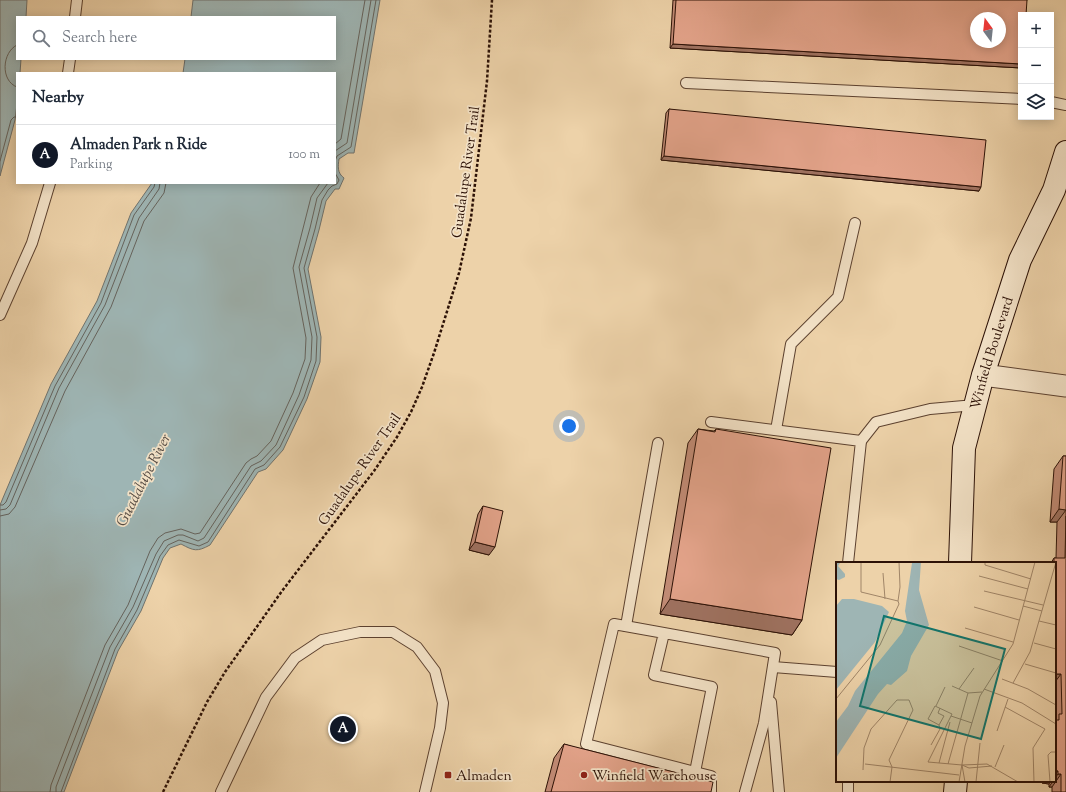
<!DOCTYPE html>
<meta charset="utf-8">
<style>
body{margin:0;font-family:"Sorts Mill Goudy",serif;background:#f2f2f3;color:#1f2937}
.controls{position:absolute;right:12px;top:12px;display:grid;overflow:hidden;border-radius:0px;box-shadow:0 2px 10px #0003}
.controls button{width:36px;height:36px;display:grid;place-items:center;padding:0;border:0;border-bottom:1px solid #e0e1e3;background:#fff;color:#1f2937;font:20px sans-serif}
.compass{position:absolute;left:970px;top:12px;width:36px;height:36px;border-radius:50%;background:#fff;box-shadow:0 2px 10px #0003;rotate:345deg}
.you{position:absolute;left:569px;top:426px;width:14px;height:14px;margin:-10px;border:3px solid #fff;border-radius:50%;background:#1a73e8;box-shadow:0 0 0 6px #1a73e833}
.badge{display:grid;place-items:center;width:26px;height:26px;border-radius:50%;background:#111827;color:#fff;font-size:13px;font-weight:700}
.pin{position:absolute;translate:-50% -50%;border:2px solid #fff;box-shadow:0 1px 4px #0006}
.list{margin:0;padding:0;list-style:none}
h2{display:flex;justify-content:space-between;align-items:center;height:52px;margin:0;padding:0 16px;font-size:17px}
h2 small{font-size:13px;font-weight:400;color:#747a83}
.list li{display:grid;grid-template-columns:26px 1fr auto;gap:12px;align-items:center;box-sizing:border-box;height:60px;padding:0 16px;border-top:1px solid #e0e1e3}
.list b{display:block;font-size:15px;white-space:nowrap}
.list p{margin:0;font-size:13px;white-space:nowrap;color:#747a83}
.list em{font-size:13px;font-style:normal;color:#747a83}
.icon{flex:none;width:22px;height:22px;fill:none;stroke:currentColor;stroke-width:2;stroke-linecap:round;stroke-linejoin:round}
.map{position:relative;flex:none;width:1066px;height:792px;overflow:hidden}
.search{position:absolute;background:#fff;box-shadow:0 2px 10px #0003;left:16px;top:16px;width:320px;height:44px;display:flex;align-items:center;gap:10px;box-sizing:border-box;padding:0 14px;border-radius:0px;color:#747a83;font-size:15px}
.panel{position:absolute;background:#fff;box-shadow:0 2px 10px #0003;left:16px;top:72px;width:320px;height:112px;border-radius:0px}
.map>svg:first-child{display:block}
</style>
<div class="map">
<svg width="1066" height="792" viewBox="0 0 1066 792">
<rect width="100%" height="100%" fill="#edd2a9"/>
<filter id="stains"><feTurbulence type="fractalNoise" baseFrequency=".005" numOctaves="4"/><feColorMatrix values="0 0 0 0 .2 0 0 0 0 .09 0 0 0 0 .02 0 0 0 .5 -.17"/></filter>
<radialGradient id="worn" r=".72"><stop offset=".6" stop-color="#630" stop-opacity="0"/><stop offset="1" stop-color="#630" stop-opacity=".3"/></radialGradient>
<!-- water -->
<g fill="#9eb5b4" stroke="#70736e">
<polygon points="0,0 27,0 26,17 17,17 17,59 21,59 20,73 17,73 17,104 15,120 0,176"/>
<path d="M193 0H380L354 153H348L339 159C338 166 337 173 344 178L339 189H335L326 201 319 230 308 269 321 337 320 362 307 399 283 450 266 469 258 472 210 545C197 552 194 551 181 544L170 548 163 558 141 611 118 651 64 792H0V505L51 384 97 301 131 213 152 183H335V73H183L185 59H335V17H191Z"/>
</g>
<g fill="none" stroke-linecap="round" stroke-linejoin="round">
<!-- shore -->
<g stroke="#65635d" stroke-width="1">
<path d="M17 45C2 52 0 81 17 87"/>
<polyline points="335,144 341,139 365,0"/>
<polyline points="335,151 347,143 371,0"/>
<polyline points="0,161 11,120 14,117 17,117"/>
<polyline points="335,161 337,156 351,147 376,0"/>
<polyline points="0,505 3,505 6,502 55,386 101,303 134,215 154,187 155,183"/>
<polyline points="0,510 6,509 10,505 59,388 105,305 139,218 159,189 160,183"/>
<polyline points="0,516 9,514 15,507 65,391 111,307 144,221 164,193 166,183"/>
<polyline points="50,792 51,785 105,645 128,605 150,551 158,538 165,533 181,529 195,534 200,533 246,463 251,459 257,456 271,441 293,393 305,359 306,338 293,268 311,197 320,183"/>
<polyline points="56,792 56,787 110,647 133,607 156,554 164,541 178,535 183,535 198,541 204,538 251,466 261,461 276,445 299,395 311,360 312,337 299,267 310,228 317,198 328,183"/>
<polyline points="61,792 115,649 137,610 160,556 168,545 179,540 199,546 208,542 255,469 264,465 280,447 304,397 316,361 317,337 304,268 315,229 322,200 328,190 332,186 337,184 339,180 335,173"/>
</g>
<defs>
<g id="lane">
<polyline points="75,17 77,0"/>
<polyline points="68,73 70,59"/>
<polyline points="686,83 1021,99"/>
<polyline points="1051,102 1066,105"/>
<polyline points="0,315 32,243 50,183"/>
<polyline points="711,422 861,441 848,563"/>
<polyline points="776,430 791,344 838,297 855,223"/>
<polyline points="861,441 876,422 930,409 975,405"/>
<polyline points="626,626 658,443"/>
<polyline points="664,633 654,675 712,687 695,772 586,744 614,624 775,653 764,723 745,792"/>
<polyline points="773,667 837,672"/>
<polyline points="771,702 779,792"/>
<polyline points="695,772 711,776 711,792"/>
<polyline points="848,781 848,792"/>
<polyline points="221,792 266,697 295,658 322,640 360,632 393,632 417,647 435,671 443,703 440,728 425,792"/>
</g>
<polyline id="street" points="983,375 1066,386"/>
<g id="secondary">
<path id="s1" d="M960 563 964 448 983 375 1020 260 1054 190 1066 152"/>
<polyline points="955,792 956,781"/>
</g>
</defs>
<!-- lane casing -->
<use href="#lane" stroke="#5c412f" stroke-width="12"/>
<!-- street casing -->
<use href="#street" stroke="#5c412f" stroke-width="23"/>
<!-- secondary casing -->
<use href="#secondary" stroke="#2c1106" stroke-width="24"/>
<!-- path -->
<polyline stroke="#2c1106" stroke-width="2.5" stroke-dasharray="3 2" stroke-linecap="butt" points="163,792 207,702 225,672 282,591 374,471 397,437 411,412 422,387 434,353 459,273 471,218 487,81 492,0"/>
<!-- lane -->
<use href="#lane" stroke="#f3e2c7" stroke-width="10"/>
<!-- street -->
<use href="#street" stroke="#f3e2c7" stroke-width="21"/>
<!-- secondary -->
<use href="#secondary" stroke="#f3e2c7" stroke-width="22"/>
</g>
<!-- wall -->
<g fill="#c38c77" stroke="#2c1106">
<polygon points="673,0 1027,0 1021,15 1021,68 670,48"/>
<polygon points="669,109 979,191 661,160 666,113"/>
<polygon points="698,429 714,431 716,429 802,620 792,635 660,614 688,443"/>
<polygon points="1063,456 1066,456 1066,792 1052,792 1052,787 1049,787 1049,784 1042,783 1042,781 1055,781 1055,563 1051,563 1054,558 1056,558 1057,522 1050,522 1054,469"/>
<polygon points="483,506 489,555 469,550 478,514"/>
<polygon points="564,744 711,792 545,792 554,758"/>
</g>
<!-- shaded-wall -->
<g fill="#9f7261" stroke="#2c1106">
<polygon points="673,44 1021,64 1021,68 670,48"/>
<polygon points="664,156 981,187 979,191 661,160"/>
<polygon points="1059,509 1066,510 1057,522 1050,522"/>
<polygon points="475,542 495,547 489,555 469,550"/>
<polygon points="670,599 802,620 792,635 660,614"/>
<polygon points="1055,674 1061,674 1055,682"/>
<polygon points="1055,770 1058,771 1055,775"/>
<polygon points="1058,774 1061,774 1052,787 1049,787 1053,781 1055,781 1055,778"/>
<polygon points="1044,781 1051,781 1049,784 1042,783"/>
</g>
<!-- building -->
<g fill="#e3a38a" stroke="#2c1106" fill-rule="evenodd">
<path d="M676 0H1027L1026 15H1021V64L673 44ZM976 18H1000V42H976Z"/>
<polygon points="669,109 986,140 981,187 664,156"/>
<polygon points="698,429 715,432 716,429 831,448 802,620 670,599"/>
<polygon points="1063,456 1066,456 1066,510 1059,509"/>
<polygon points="483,506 503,511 495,547 475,542"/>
<polygon points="1066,516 1066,792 1061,792 1061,774 1058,774 1058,771 1055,770 1055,720 1059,720 1059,714 1062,714 1061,674 1055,674 1055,563 1054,563 1054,558 1065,558"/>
<polygon points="564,744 713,782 711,792 551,792"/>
</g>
<!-- markers -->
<g fill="#8f2418" stroke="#f3e2c7" stroke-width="1.5">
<rect x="444" y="771" width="8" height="8" rx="2"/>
<circle cx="584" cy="775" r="4"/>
</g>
<g text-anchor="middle" stroke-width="3.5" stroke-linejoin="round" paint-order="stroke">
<!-- street labels -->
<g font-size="14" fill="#2c1106" stroke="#f3e2c7">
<text transform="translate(465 172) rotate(-82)" y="5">Guadalupe River Trail</text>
<text dy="5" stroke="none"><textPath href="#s1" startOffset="214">Winfield Boulevard</textPath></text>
<text transform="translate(359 469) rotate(-55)" y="5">Guadalupe River Trail</text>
</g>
<!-- poi labels -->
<g font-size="14" fill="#2c1106" stroke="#f3e2c7" text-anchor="start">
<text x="456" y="780">Almaden</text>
<text x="592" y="780">Winfield Warehouse</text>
</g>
<!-- water labels -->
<g font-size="15" font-style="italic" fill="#544a43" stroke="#f3e2c7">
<text transform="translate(143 480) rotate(-63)" y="5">Guadalupe River</text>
</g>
</g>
<!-- overview -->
<g transform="translate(836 562)">
<rect width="220" height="220" fill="#edd2a9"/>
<path d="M0 0H10L4 1 2 4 9 12V15L3 18 0 17ZM85 0 83 28 93 63 75 94 71 109 55 123 51 122 42 132 0 196V160L12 144 19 129 66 71 71 59 69 49 76 1ZM6 37H18L46 44 53 50 39 80 0 128V44Z" fill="#9eb5b4"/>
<path fill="none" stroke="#a08568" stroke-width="1" d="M149 0V3L195 17M47 11 49 37M143 14 192 27M148 29 207 43M62 39 64 25 63 0M187 44 206 49M138 45 183 58M203 59 220 63M129 66 177 80M198 81 220 87M123 84 167 99M189 102 220 111M166 117 192 127 220 143M177 121 194 90 220 0M123 127 138 106M148 127 186 141 220 162M132 131 146 130M0 137 44 83 63 42 62 39 25 30V0M100 144 109 125M169 145 209 167 197 186 198 220M104 146 102 151 108 154 103 163 92 157 99 144 116 152 92 200 126 203 151 202 182 220M115 154 136 161M161 169 172 137M95 183 104 167 103 163M103 201 114 160M29 202 123 213M112 202 132 131 116 124M126 203 133 206 156 204M126 203 129 220M159 205 168 183M27 208 28 186 35 167 61 138H73L77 148 53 198 56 205 54 220M123 220 129 184 144 134 177 82 199 0M140 220 144 181M214 220 212 193 215 190H220"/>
<path fill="#0f766e" fill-opacity="0.15" stroke="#0f766e" stroke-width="2" d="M48 54 169 87 145 177 24 144Z"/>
<rect width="220" height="220" fill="none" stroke="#2c1106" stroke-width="2"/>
</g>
<rect width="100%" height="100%" filter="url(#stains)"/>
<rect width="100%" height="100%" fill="url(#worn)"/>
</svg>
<div class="controls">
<button>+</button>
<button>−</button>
<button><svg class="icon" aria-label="layers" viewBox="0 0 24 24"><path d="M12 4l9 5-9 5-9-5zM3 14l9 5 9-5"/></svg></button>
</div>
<svg class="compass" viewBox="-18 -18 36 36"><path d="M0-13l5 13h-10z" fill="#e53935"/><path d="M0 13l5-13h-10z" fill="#747a83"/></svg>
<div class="you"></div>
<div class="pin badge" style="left:343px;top:729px">A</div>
<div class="search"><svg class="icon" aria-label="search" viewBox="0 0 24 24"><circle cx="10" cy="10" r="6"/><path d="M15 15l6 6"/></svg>Search here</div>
<section class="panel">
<h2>Nearby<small></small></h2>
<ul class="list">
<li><span class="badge">A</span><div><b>Almaden Park n Ride</b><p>Parking</p></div><em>100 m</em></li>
</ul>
</section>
</div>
